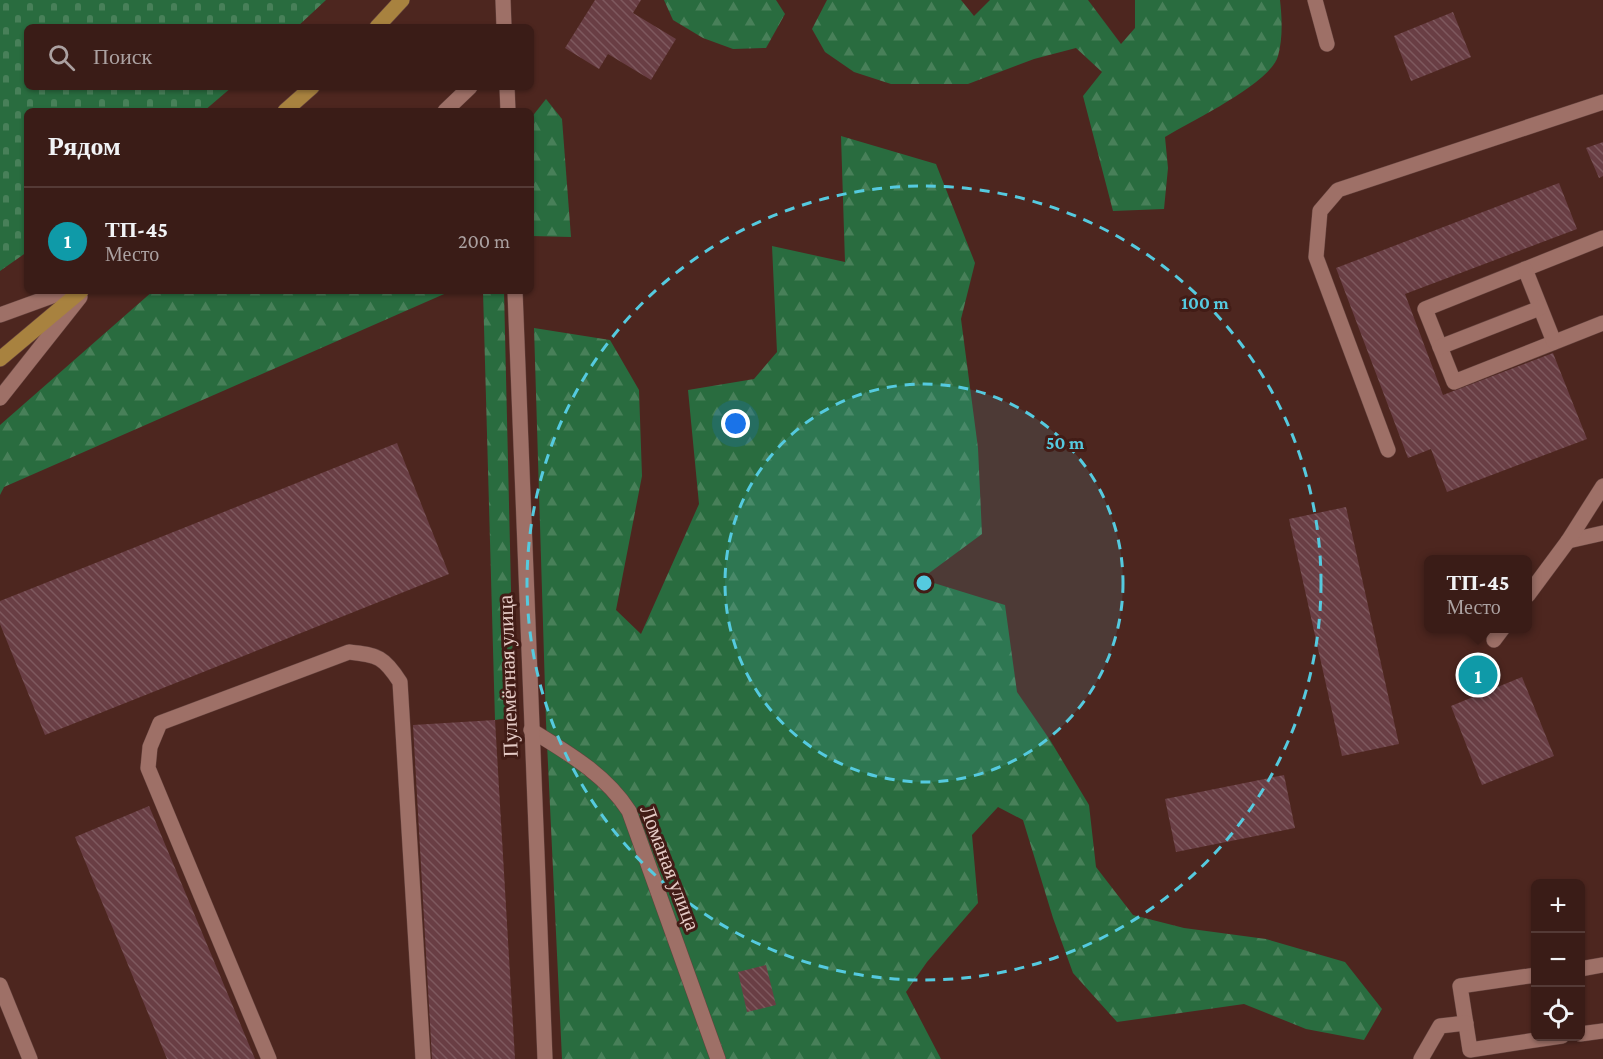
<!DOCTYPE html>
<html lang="ru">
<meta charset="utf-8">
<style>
body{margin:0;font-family:"Crimson Pro",serif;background:#452924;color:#f1f3f6}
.controls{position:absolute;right:18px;bottom:18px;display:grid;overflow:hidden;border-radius:9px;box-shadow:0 2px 4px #0004}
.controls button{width:54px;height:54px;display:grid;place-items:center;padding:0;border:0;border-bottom:2px solid #543a36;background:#3a1c17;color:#f1f3f6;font:30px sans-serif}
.you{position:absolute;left:736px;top:424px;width:21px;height:21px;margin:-15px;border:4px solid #fff;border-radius:50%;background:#1a73e8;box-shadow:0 0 0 9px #1a73e833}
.badge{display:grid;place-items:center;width:39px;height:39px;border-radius:50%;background:#55cadf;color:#fff;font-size:20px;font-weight:700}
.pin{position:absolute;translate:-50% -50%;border:3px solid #fff;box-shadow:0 2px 6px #0006}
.popup{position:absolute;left:1424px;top:555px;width:108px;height:78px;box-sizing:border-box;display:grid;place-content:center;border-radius:9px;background:#3a1c17;filter:drop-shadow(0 2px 4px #0005);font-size:20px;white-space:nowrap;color:#aba1a1}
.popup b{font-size:22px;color:#f1f3f6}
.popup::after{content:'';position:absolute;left:50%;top:100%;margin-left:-12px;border:12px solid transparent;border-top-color:#3a1c17}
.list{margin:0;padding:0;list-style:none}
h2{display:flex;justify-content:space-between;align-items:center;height:78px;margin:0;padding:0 24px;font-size:26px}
h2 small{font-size:20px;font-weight:400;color:#aba1a1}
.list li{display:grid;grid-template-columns:39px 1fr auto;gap:18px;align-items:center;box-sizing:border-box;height:108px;padding:0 24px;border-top:2px solid #543a36}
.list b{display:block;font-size:22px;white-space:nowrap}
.list p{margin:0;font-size:20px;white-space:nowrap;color:#aba1a1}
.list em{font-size:20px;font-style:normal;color:#aba1a1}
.icon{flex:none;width:33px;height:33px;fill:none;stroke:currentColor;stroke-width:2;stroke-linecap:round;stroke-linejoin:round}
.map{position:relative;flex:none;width:1603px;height:1059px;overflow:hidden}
.search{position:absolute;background:#3a1c17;box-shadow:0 2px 4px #0004;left:24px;top:24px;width:510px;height:66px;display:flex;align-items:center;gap:15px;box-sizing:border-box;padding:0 21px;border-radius:9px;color:#aba1a1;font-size:22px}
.panel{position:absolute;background:#3a1c17;box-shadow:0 2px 4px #0004;left:24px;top:108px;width:510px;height:186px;border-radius:9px}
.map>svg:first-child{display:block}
</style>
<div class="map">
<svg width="1603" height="1059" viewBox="0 0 1603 1059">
<defs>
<pattern id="forest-firs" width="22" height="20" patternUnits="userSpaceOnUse" patternTransform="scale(1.5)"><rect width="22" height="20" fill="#296c3f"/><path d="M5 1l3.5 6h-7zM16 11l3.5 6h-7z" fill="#488059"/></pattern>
<pattern id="cemetery-stones" width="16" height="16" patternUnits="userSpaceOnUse" patternTransform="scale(1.5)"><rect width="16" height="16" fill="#296c3f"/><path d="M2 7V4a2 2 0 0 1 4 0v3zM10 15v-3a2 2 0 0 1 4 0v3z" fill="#488059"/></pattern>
<pattern id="building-back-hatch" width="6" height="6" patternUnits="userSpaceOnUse" patternTransform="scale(1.5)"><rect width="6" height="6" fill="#693e44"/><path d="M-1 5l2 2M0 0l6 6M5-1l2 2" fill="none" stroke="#7e595e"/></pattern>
</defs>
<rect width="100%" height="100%" fill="#4d261f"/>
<!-- forest -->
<g fill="url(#forest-firs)">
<polygon points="664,0 776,0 785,14 766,48 733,49 703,38 673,20"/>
<path d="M827 0H961L974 16 990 0H1088L1121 44 1135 28V0H1280C1282 18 1283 38 1278 56 1270 84 1191 121 1165 137L1168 168 1164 209 1113 211 1083 96 1102 72 1076 48 1034 59 968 84H891L854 72 825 52 812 29Z"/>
<polygon points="546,99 562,119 571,237 531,236 531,118"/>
<polygon points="841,136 936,164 975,263 961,319 978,448 982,534 921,579 1005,605 1017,692 1050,740 1089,805 1096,867 1133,915 1184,928 1266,939 1345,962 1382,1009 1364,1040 1306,1029 1244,1004 1117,1022 1073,973 1053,918 1023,820 998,807 972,835 978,903 927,962 906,992 941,1059 562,1059 546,722 534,328 610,340 639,390 642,476 616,610 641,634 699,504 688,390 754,379 777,352 772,246 845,262"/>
<polygon points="153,291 451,291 4,487 0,495 0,425"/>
<polygon points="483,291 504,291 514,717 495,720"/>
</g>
<!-- cemetery -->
<polygon fill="url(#cemetery-stones)" points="0,0 326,0 297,27 27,27 27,87 232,87 204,111 27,111 27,252 0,271"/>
<!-- building -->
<g fill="url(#building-back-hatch)">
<polygon points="595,0 641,0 633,13 676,39 651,80 608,54 599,69 565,48"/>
<polygon points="1453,12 1471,57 1411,81 1394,36"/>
<polygon points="1603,142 1603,176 1599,178 1586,148"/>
<polygon points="1559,183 1577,229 1405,294 1443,395 1553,353 1587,439 1447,492 1431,449 1408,458 1336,268"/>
<polygon points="397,443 449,574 45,735 0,624 0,601"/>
<polygon points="1346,507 1399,744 1342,756 1289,519"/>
<polygon points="1491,657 1499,681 1466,693 1457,669"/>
<polygon points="1522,677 1554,756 1482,785 1451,706"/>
<polygon points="495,720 515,1059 432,1059 413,725"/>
<polygon points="1284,775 1295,828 1176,852 1165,799"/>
<polygon points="149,806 255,1059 167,1059 75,837"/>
<polygon points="766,965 776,1005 747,1012 738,972"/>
</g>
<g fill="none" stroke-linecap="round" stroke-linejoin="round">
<defs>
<g id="service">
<polyline points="1315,0 1327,44"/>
<polyline points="445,111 470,87"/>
<polyline points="1603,238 1425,309 1454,382 1603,323"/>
<polyline points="1525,269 1554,342"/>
<polyline points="1440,347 1540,308"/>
<polyline points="1388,450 1316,257 1320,211 1338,190 1603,102"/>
<polyline points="1568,541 1603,533"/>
<polyline points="1528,595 1568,541 1603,486"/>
<polyline points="1494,640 1503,628"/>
<path d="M531 730C568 753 605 774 629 811L718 1059"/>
<polyline points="1580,969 1603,965"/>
<polyline points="1536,975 1460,986 1470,1050 1562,1036"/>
<polyline points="0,985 30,1059"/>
<polyline points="1580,1034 1603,1031"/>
<path d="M269 1059 148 768 150 747 160 723 349 652C378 655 384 657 400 682L423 1059"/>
<polyline points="1421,1059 1440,1026 1466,1023"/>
</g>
<g id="minor">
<polyline points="503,0 504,27"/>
<polyline points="507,87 508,111"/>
<polyline points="515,291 545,1059"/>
<polyline points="0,315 66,291"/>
<polyline points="0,398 80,297"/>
</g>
<g id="primary">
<polyline points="377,27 402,0"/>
<polyline points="285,111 312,87"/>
<polyline points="0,359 81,291"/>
</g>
</defs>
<!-- service casing -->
<use href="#service" stroke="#64423d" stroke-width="16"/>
<!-- minor casing -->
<use href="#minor" stroke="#64423d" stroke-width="16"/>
<!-- primary casing -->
<use href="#primary" stroke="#64423d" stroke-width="16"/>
<!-- service -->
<use href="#service" stroke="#9e7067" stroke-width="15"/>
<!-- minor -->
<use href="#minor" stroke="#9e7067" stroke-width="15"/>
<!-- primary -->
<use href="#primary" stroke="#a8823f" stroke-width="15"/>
</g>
<!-- distance rings -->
<circle cx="924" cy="583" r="199" fill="#55cadf" fill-opacity=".12"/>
<g fill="none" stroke="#55cadf" stroke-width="3" stroke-dasharray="10 8">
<circle cx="924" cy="583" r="199"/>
<circle cx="924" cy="583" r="397"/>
</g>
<g text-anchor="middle" stroke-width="6" stroke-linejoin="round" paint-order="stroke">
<!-- street labels -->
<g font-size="21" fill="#e6ccc7" stroke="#421c16">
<text transform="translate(508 676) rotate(-92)" y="7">Пулемётная улица</text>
<text transform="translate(670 868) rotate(69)" y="7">Ломаная улица</text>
</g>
</g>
<circle cx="924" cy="583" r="9" fill="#55cadf" stroke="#421c16" stroke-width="3"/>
<g font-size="18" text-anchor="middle" font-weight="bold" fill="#55cadf" stroke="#421c16" stroke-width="6" stroke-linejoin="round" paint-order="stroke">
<text x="1205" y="309">100 m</text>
<text x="1065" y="449">50 m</text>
</g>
</svg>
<div class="controls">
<button>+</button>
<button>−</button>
<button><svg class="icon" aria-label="locate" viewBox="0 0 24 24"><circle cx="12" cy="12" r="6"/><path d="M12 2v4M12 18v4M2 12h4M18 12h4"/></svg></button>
</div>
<div class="you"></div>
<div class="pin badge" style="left:1478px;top:675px;background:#0f9aa8">1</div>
<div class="popup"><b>ТП-45</b>Место</div>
<div class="search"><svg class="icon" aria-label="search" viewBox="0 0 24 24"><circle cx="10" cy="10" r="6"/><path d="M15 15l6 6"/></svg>Поиск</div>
<section class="panel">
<h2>Рядом<small></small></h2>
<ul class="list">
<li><span class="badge" style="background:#0f9aa8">1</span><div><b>ТП-45</b><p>Место</p></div><em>200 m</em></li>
</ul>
</section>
</div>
